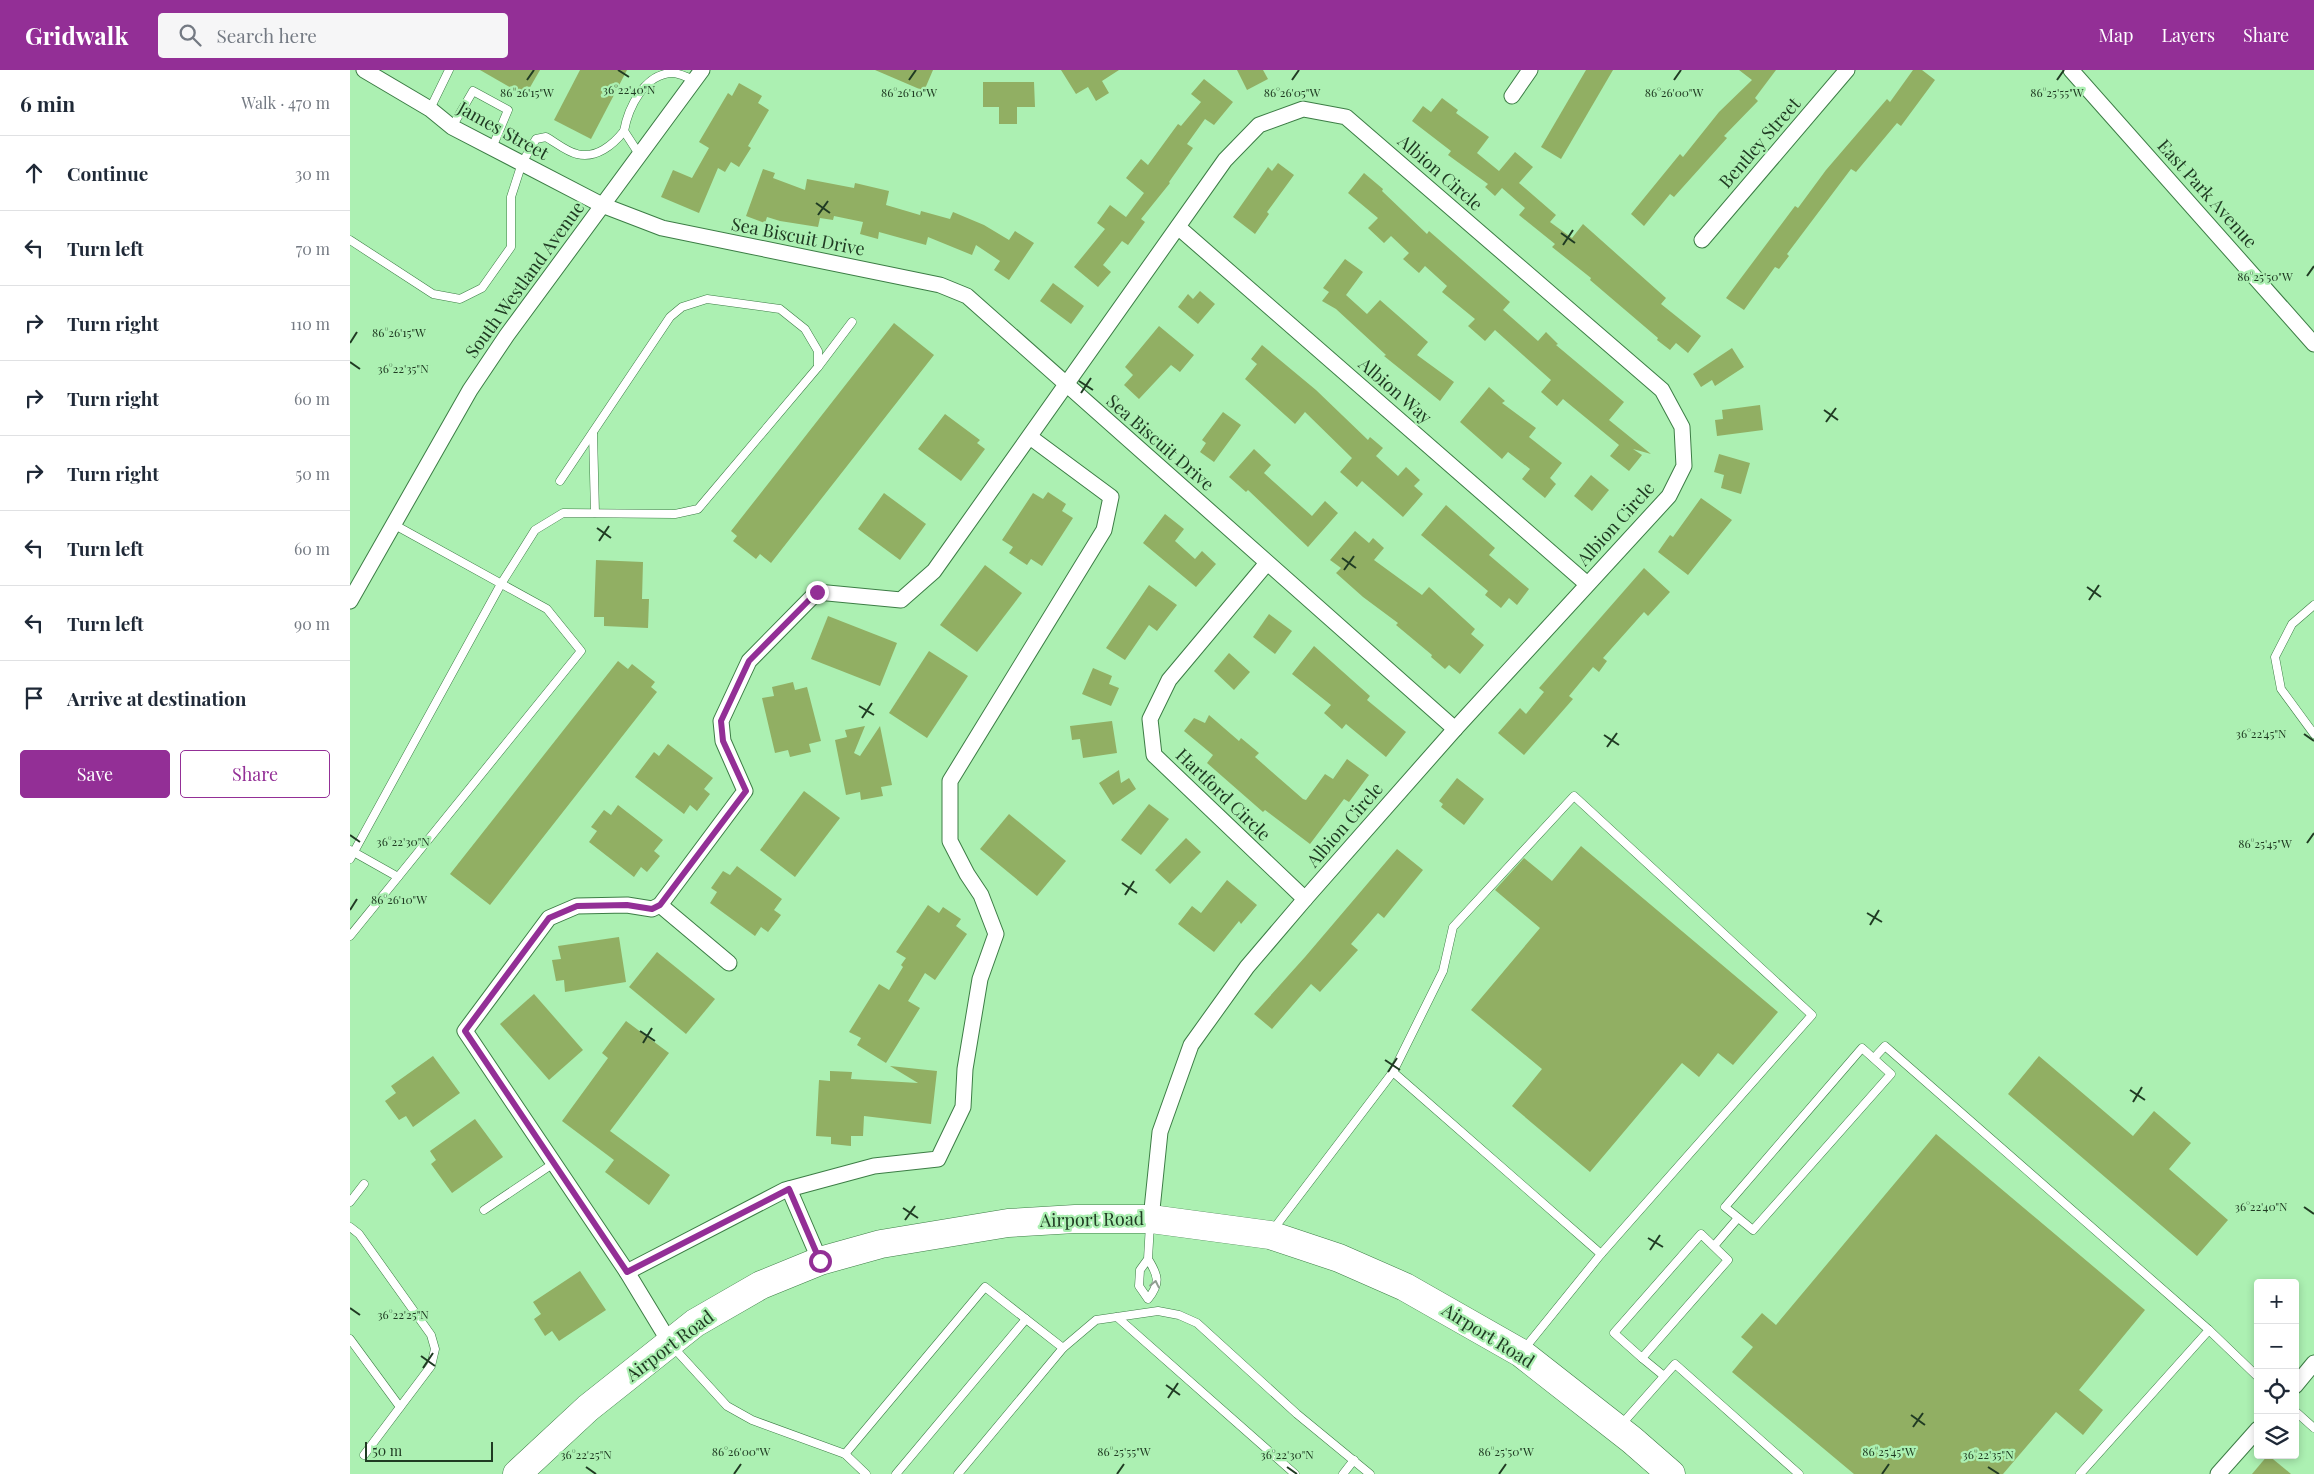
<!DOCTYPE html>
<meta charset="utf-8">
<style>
body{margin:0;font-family:"Playfair Display",serif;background:#f6f6f7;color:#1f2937}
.controls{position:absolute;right:15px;bottom:15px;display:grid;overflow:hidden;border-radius:5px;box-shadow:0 2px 8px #0003}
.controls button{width:45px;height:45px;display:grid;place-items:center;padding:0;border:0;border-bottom:1px solid #e0e1e3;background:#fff;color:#1f2937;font:25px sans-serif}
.scale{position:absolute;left:15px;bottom:12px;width:128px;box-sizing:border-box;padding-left:5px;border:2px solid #203b23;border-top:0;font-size:14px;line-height:18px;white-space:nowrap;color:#203b23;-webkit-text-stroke:4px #acf0b2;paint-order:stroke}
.stop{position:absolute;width:15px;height:15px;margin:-11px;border:4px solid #932f96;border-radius:50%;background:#fff}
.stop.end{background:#932f96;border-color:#fff;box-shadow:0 1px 5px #0008}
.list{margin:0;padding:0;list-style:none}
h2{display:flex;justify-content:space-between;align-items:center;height:65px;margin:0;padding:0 20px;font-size:21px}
h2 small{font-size:16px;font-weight:400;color:#747a83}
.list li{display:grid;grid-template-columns:32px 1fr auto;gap:15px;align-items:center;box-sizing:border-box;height:75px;padding:0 20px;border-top:1px solid #e0e1e3}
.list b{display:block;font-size:19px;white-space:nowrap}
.list em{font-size:16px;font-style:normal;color:#747a83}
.actions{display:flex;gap:10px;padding:15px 20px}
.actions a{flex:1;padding:11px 0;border:1px solid #932f96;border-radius:5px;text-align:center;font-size:18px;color:#932f96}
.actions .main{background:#932f96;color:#fff}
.icon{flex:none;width:28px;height:28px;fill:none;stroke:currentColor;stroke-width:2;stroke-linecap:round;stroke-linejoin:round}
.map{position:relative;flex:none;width:1964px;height:1404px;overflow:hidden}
header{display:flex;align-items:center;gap:30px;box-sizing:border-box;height:70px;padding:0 25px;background:#932f96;color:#fff}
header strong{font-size:24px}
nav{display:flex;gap:28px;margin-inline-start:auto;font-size:18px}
.search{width:350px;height:45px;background:#f6f6f7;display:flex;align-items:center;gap:12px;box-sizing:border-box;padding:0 18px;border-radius:5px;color:#747a83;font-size:19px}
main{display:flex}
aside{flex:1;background:#fff}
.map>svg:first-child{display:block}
</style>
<header>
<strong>Gridwalk</strong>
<div class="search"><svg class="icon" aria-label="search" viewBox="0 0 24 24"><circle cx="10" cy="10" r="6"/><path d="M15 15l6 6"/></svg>Search here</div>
<nav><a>Map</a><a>Layers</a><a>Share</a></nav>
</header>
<main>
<aside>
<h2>6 min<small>Walk · 470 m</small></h2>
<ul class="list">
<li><svg class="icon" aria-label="ahead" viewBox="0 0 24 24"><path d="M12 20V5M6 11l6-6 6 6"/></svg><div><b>Continue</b></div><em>30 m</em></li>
<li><svg class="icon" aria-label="left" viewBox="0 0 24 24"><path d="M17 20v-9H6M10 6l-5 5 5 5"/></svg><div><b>Turn left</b></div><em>70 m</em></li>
<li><svg class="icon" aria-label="right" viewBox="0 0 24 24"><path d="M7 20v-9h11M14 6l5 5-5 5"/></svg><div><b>Turn right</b></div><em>110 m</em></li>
<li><svg class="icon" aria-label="right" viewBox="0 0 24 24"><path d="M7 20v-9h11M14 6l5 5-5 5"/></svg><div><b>Turn right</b></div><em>60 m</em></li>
<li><svg class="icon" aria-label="right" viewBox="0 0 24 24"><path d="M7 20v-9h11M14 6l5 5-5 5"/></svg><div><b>Turn right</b></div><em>50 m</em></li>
<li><svg class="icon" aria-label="left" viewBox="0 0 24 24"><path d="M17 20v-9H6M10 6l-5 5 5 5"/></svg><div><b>Turn left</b></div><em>60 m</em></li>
<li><svg class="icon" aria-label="left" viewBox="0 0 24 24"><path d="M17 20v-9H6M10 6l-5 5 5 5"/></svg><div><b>Turn left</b></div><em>90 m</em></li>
<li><svg class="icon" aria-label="arrive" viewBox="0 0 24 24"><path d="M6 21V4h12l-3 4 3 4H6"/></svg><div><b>Arrive at destination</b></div></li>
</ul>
<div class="actions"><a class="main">Save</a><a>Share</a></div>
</aside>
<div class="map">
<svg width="1964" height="1404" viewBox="0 0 1964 1404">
<rect width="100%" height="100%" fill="#acf0b2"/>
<!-- building -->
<g fill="#91af63">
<polygon points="130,0 190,0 175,26"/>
<polygon points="230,0 277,0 241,69 204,50"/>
<polygon points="525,0 583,0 574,21"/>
<polygon points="711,0 769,0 752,11 759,23 746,31 738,17 726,24"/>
<polygon points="887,0 913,0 918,9 897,20"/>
<polygon points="1236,0 1263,0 1211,89 1191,77"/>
<polygon points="1389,0 1426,0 1405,28 1408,31 1374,66 1377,68 1324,127 1320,124 1294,156 1281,144 1330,84 1333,87 1369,42 1402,10"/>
<polygon points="1563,0 1572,0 1585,10 1551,56 1547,53 1506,102 1501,99 1437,184 1439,186 1429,199 1425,197 1394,240 1376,228 1445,136 1448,138 1476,100 1537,29 1540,32"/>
<polygon points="854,9 883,32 864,55 855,49 837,74 843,78 819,112 820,113 791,149 795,152 778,175 772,171 753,195 761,202 748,217 724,197 755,159 747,153 760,135 776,147 794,123 776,108 791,89 798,95 828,54 831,56 851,32 841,24"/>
<polygon points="633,12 684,12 685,37 667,37 667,54 649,54 649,37 633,37"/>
<polygon points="389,13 412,26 408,33 419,40 398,76 401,78 389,97 381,92 375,102 368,98 349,143 311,127 323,100 342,108 359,78 349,72 378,23 382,26"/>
<polygon points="1092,28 1108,40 1106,43 1139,67 1127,83 1149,101 1165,82 1183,97 1169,113 1206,145 1200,152 1222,168 1233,154 1316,228 1311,234 1351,266 1338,283 1326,273 1320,280 1307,270 1308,268 1240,210 1241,208 1202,177 1205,174 1169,145 1175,138 1152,118 1145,126 1135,117 1138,114 1098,85 1101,81 1062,51 1073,36 1081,42"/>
<polygon points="928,93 944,105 917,142 919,144 905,164 883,147 918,97 922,101"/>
<polygon points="413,99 425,103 423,108 455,120 457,109 504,118 505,113 539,121 536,135 570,145 571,141 600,149 603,142 634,155 659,170 665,161 684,173 659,210 644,200 650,191 626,175 622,185 578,167 576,175 529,162 528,169 510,164 513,152 484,146 483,150 470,148 468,157 430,151 417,147 415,153 396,146"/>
<polygon points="1014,103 1033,119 1032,121 1077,164 1079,161 1160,232 1153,240 1188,271 1196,262 1208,274 1206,275 1274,332 1259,350 1301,384 1283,379 1292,385 1279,401 1260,386 1269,375 1213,329 1207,336 1191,322 1201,310 1145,260 1135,271 1118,256 1125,249 1092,222 1097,216 1075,196 1069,203 1053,189 1059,183 1041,166 1034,173 1018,158 1028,148 998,123"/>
<polygon points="995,189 1013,202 996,225 1017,244 1030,230 1078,272 1067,285 1104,312 1090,331 1034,286 1036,285 986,239 972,231 979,222 973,218"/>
<polygon points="703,213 734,236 721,254 690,231"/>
<polygon points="850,221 865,234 848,254 828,237 838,224 843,229"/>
<polygon points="544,253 584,285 421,493 410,484 406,489 383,471 387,466 381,461"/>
<polygon points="809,256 844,285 830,302 821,295 789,329 774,315 783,305 775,297"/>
<polygon points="912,275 966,320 1018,370 1020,367 1033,378 1026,386 1048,406 1056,397 1070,410 1064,416 1073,424 1053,447 1012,411 1007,417 990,402 1002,388 955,342 945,354 895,309 907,294 901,289"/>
<polygon points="1382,278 1394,297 1365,316 1362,310 1351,317 1343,304"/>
<polygon points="1139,317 1155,331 1152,333 1186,358 1179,367 1212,393 1200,408 1206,414 1195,428 1172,409 1180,399 1158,382 1152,389 1110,352"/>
<polygon points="1410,335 1413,360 1367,366 1365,350 1373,349 1372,340"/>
<polygon points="873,342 891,355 864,392 850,382 856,373 852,370"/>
<polygon points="595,344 630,370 627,373 635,379 611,411 568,379"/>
<polygon points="904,379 921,395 914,403 962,446 975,431 988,443 958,477 898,420 896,422 879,407"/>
<polygon points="1369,384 1400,393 1391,424 1371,418 1374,405 1364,402"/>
<polygon points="1241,405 1259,420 1242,441 1224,426"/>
<polygon points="698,422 716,434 712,441 723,448 692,496 681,489 677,495 659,483 663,477 652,470 683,423 693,429"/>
<polygon points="534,423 576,454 550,490 508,459"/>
<polygon points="1351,428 1382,450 1338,505 1308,482 1320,465 1323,467"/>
<polygon points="1096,435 1145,478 1139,485 1179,519 1167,535 1159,528 1151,538 1135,525 1138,521 1071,465"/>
<polygon points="815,444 834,459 825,471 845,489 852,481 866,494 846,517 793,473"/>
<polygon points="1005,461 1019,473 1023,468 1034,478 1024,490 1072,525 1079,517 1125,559 1121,564 1134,575 1110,604 1099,595 1095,599 1081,587 1082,585 1046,555 1048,553 1013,527 986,503 991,498 980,490"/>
<polygon points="246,490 293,492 292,529 299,529 298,558 254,556 254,547 244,547"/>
<polygon points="635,495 672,523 627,582 590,555"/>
<polygon points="1294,498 1320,522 1298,546 1294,542 1253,588 1257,591 1249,602 1243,597 1219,626 1223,629 1174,685 1148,663 1170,638 1176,644 1194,622 1189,618"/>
<polygon points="799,515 827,535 807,561 799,555 775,590 756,578"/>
<polygon points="919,544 942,561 925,584 903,567"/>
<polygon points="478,546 547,573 530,616 461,589"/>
<polygon points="964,576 1020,626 1017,630 1056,662 1036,687 996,654 992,659 974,643 981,635 942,604"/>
<polygon points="579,581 618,606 577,668 539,643"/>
<polygon points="879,583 900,602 884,620 864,601"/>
<polygon points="268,591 278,599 282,594 305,612 301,617 307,622 140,835 100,804"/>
<polygon points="743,598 762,606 759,614 769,618 761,636 732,624"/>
<polygon points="443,612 445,620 457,617 471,671 459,674 461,682 440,687 438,680 425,683 412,628 424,626 422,617"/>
<polygon points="859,645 889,671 891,668 909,683 905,687 953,729 956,730 975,704 983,709 997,689 1019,705 999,732 994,729 960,774 915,740 913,742 857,693 863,685 834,661 844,648 855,653"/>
<polygon points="762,651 767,683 733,688 730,669 722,670 720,656"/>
<polygon points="515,656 504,683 510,686 530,656 542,715 531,717 533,726 511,730 510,722 496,725 485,670 497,667 495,660"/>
<polygon points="318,674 363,708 354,719 360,724 347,741 340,735 334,744 285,707 304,682 309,686"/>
<polygon points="769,700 771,713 779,708 786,719 763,735 749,713"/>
<polygon points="1107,708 1134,729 1114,755 1091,737 1093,734 1089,731"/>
<polygon points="454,721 490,748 445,807 410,780"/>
<polygon points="799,734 819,749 791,785 771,770"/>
<polygon points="268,735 313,770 304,781 310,786 297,802 291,797 284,807 239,772 247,761 241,757 254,740 261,745"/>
<polygon points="659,744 716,791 687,826 630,779"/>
<polygon points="836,768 851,782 820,814 805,800"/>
<polygon points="1231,776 1428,942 1383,995 1368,983 1349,1007 1332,993 1240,1102 1162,1036 1192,999 1121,940 1190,858 1145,820 1174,788 1202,811"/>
<polygon points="1047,779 1073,800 1034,848 1028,843 1001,874 1008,880 970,922 961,914 922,959 904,944 955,887"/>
<polygon points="387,796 432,829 424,840 431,845 418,862 411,857 405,866 360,833 367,822 361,818 373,801 380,805"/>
<polygon points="877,810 907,835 891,854 889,851 864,882 828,854 842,836 851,843"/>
<polygon points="578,835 589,843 593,837 611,849 606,856 617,864 585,910 575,903 558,931 570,938 536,993 507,975 511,968 499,962 529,914 539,920 553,897 551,895 556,888 546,882"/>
<polygon points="269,867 276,912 215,922 214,910 206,911 202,890 211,889 208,876"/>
<polygon points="307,882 365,929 336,964 279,917"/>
<polygon points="184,924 233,980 199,1010 150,954"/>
<polygon points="276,951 319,983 260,1061 320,1105 299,1135 255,1102 264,1090 212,1051 258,988 252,983"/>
<polygon points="83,986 110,1023 63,1057 56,1046 49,1050 35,1031 46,1023 41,1016"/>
<polygon points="1689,986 1783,1066 1804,1041 1841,1073 1819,1099 1878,1150 1847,1186 1658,1024"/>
<polygon points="540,996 587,1001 581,1054 514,1046 513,1066 501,1066 501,1076 481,1074 481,1067 466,1066 469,1010 480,1011 480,1001 502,1002 501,1009 568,1013"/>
<polygon points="125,1049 153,1087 102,1123 81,1094 86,1090 80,1081"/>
<polygon points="1586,1064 1795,1240 1729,1320 1753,1340 1733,1365 1706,1342 1653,1404 1504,1404 1382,1302 1403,1277 1391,1267 1412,1243 1426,1255"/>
<polygon points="230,1201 256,1240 209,1271 202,1261 195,1266 184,1249 191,1244 183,1232"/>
<polygon points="1918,1385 1941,1404 1902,1404"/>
</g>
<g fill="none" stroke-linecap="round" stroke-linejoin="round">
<defs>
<g id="lane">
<polyline points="80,39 99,0"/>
<polyline points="102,57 123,21 158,40 142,78"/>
<path d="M289 84 274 61C278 39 294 3 323 3 329 3 338 8 345 10"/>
<path d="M0 170 83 224 110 229 132 218 161 177V127L172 93 186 69 196 67C205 72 217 82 227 84 246 89 263 75 274 61"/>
<polyline points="468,297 502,252"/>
<polyline points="243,363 245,443"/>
<polyline points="1964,535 1942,554 1925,587 1931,619 1964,664"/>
<polyline points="0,780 48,807 231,581 197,539 43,454"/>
<polyline points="0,789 151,514 185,460 213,443 325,444 348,439 468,297 468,281 455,259 430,239 357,229 332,237 320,247 210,411"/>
<polyline points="0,866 48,807"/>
<polygon points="1512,978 1541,1004 1403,1160 1375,1137"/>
<polyline points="1524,988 1535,976 1859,1260 1730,1404"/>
<polyline points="1043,1002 1251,1184"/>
<polyline points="0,1132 14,1114"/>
<polyline points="134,1140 204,1093"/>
<polyline points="0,1157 9,1164 81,1265 85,1279 81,1296 14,1385"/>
<polyline points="922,1161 1043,1002 1093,901 1103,857 1224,726 1462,945 1251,1184 1175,1278"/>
<polygon points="1351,1164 1378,1190 1292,1288 1264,1263"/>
<polyline points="1364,1176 1388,1148"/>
<path d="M798 1189C808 1205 811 1213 798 1229L789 1216 790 1200 798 1189 800 1154"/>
<polyline points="767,1247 945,1404"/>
<polyline points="1859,1260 1908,1307"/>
<polyline points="0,1269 50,1337"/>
<polyline points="323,1277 377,1336 402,1350 495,1384 635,1217 713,1278 608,1404"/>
<polyline points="713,1278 746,1250 808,1241 829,1245 847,1253 947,1344 1020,1404"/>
<polyline points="1292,1288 1314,1306"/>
<polyline points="1945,1341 1964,1358"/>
<polyline points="1271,1355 1325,1294 1449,1404"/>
<polyline points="495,1384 516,1404"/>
<polyline points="546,1404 676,1249"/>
<polyline points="993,1404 1004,1390"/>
</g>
<g id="street">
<polyline points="14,0 80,39 102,57 252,135 312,158 590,215 617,226 1105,659"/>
<polyline points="1721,0 1964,274"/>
<polyline points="1162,26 1180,0"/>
<polyline points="828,157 1237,514"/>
<polyline points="1352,170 1497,0"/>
<polyline points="917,493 819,610 800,649 804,685 955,829"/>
<polyline points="0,531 120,320 157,265 352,0"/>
<polyline points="310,835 379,893"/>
<polyline points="439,1119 470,1191"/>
<polyline points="277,1202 435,1120 524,1096 588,1089 613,1037 615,999 630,909 646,864 631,825 617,804 600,771 600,711 754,460 761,427 680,367"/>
<polyline points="320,1273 277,1202 115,961 199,848 227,836 277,835 302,839 310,835 395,721 373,671 371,651 399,591 467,522 551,530 584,501 875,90 909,55 953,39 996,47 1312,320 1332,357 1334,396 1319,426 1105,659 955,829 897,897 841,975 810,1062 801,1149"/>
<polyline points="1945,1316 1964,1293"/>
<polyline points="1868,1404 1908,1359"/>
</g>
<polyline id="highway" points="167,1404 238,1338 345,1253 411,1215 470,1191 531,1174 658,1153 725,1149 801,1149 920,1165 989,1188 1055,1217 1171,1283 1282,1370 1321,1404"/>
</defs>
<!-- lane casing -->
<use href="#lane" stroke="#3c7d45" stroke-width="9"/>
<!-- street casing -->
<use href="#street" stroke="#3c7d45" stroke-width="17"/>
<!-- highway casing -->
<use href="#highway" stroke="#3c7d45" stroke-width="29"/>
<!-- lane -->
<use href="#lane" stroke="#fff" stroke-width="8"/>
<!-- street -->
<use href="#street" stroke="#fff" stroke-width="15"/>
<!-- highway -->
<use href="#highway" stroke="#fff" stroke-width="28"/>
</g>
<!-- one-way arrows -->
<defs><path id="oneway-chevron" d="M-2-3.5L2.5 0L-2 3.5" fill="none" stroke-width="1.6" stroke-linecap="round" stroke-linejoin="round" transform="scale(1.25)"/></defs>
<use stroke="#909d91" href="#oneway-chevron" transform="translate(805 1214) rotate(-78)"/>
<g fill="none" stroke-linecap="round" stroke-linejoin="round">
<!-- route -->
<polyline stroke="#932f96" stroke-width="6" points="467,522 399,591 371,651 373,671 396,721 310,835 302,839 277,835 227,836 199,848 115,961 277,1202 439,1119 470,1191"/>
</g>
<!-- ticks -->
<path fill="none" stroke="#203b23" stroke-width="2" d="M268 0 279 7M177 10 184 0M559 10 566 0M942 10 949 0M1324 10 1331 0M1707 10 1714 0M466 133 480 143M468 145 478 131M1211 163 1225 173M1213 175 1223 160M1957 206 1964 196M0 273 7 262M0 292 10 299M729 311 743 320M731 323 741 308M1474 340 1488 350M1476 352 1486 338M247 458 261 468M249 471 259 456M992 488 1006 498M994 500 1004 486M1737 517 1751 527M1739 530 1749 515M509 636 524 645M512 648 522 633M1954 664 1964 671M1254 665 1269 675M1257 677 1267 663M0 765 10 772M1957 773 1964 763M772 813 787 823M775 825 784 811M0 840 7 829M1517 843 1532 852M1520 855 1529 840M290 961 305 971M293 973 302 958M1035 990 1050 1000M1038 1002 1047 988M1780 1020 1795 1030M1783 1032 1792 1017M1954 1137 1964 1144M553 1138 568 1148M555 1150 565 1136M1298 1168 1313 1177M1300 1180 1310 1165M0 1238 10 1245M71 1286 85 1296M73 1298 83 1283M816 1315 830 1325M818 1328 828 1313M1561 1345 1575 1355M1563 1357 1573 1343M236 1397 246 1404M937 1397 947 1404M1638 1397 1649 1404M384 1404 391 1394M767 1404 774 1394M1149 1404 1156 1394M1532 1404 1539 1394"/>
<g text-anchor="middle" stroke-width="4.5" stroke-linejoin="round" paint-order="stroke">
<!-- street labels -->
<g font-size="18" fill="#203b23" stroke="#acf0b2">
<text transform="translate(153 61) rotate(29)" y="6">James Street</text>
<text transform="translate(1410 73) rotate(-49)" y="6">Bentley Street</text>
<text transform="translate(1090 103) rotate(41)" y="6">Albion Circle</text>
<text transform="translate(1857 124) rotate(48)" y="6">East Park Avenue</text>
<text transform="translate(448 167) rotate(11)" y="6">Sea Biscuit Drive</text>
<text transform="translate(175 210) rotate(-54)" y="6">South Westland Avenue</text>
<text transform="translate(1045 321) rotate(41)" y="6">Albion Way</text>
<text transform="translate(810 373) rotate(41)" y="6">Sea Biscuit Drive</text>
<text transform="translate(1266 454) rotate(-48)" y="6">Albion Circle</text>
<text transform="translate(873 725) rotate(44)" y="6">Hartford Circle</text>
<text transform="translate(995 755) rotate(-49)" y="6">Albion Circle</text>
<text transform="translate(742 1150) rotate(-1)" y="6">Airport Road</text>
<text transform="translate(1138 1266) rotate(32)" y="6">Airport Road</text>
<text transform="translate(320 1276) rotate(-37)" y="6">Airport Road</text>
</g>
</g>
<g font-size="12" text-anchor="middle" fill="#203b23" stroke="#acf0b2" stroke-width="4.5" stroke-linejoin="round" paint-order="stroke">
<text x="279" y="24">36°22'40"N</text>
<text x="177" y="27">86°26'15"W</text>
<text x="942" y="27">86°26'05"W</text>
<text x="1324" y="27">86°26'00"W</text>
<text x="559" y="27">86°26'10"W</text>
<text x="1707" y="27">86°25'55"W</text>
<text x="1915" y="211">86°25'50"W</text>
<text x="49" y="267">86°26'15"W</text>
<text x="53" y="303">36°22'35"N</text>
<text x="1911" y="668">36°22'45"N</text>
<text x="53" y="776">36°22'30"N</text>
<text x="1915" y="778">86°25'45"W</text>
<text x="49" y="834">86°26'10"W</text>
<text x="1911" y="1141">36°22'40"N</text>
<text x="53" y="1249">36°22'25"N</text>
<text x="391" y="1386">86°26'00"W</text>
<text x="774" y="1386">86°25'55"W</text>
<text x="1156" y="1386">86°25'50"W</text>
<text x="1539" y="1386">86°25'45"W</text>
<text x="236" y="1389">36°22'25"N</text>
<text x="937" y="1389">36°22'30"N</text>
<text x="1638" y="1389">36°22'35"N</text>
</g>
</svg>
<div class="controls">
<button>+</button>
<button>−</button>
<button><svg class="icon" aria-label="locate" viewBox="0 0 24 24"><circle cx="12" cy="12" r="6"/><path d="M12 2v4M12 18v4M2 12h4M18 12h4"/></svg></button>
<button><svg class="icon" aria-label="layers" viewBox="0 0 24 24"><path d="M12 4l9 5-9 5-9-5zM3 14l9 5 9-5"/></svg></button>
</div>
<div class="scale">50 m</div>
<div class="stop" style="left:470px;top:1191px"></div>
<div class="stop end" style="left:467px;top:522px"></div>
</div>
</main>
